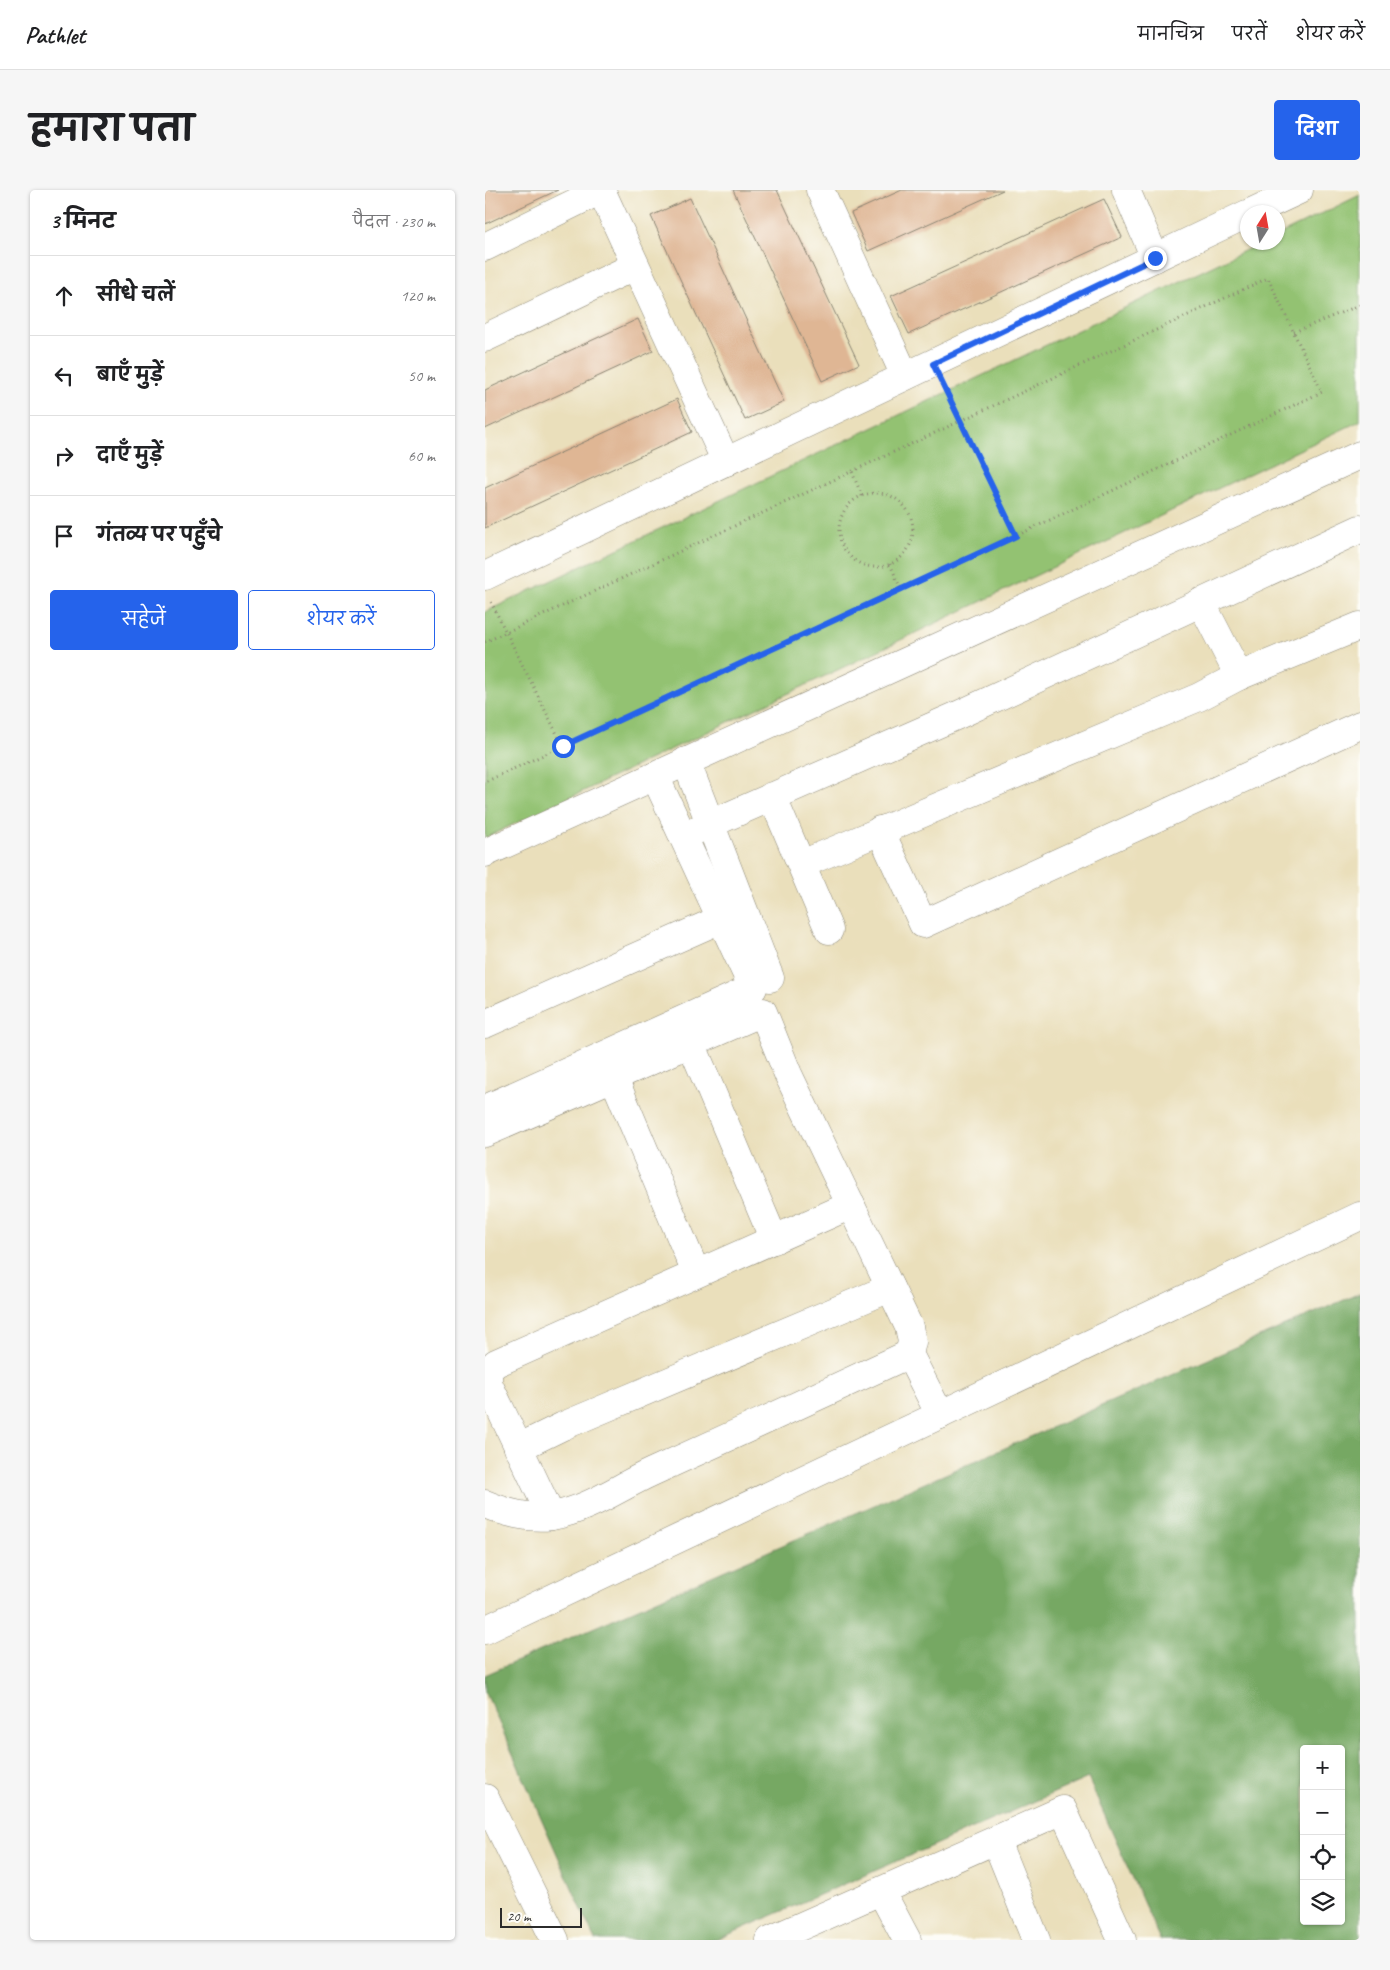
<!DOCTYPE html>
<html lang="hi">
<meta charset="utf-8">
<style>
body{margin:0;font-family:Caveat,"Playpen Sans Deva",sans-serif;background:#f6f6f6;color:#202124}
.controls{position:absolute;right:15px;bottom:15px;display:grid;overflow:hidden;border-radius:5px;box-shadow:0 1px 4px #0004}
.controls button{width:45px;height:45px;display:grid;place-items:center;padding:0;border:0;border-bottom:1px solid #e0e0e0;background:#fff;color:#202124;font:25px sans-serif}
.compass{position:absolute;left:755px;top:15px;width:45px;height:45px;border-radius:50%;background:#fff;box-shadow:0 1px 4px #0004;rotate:11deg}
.scale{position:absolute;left:15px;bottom:12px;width:82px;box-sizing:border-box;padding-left:5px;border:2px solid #2b2b2b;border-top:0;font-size:14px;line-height:18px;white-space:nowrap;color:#2b2b2b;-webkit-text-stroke:4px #fdfcf7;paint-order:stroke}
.stop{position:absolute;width:15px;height:15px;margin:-11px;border:4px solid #2563eb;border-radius:50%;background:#fff}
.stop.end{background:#2563eb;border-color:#fff;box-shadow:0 1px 5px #0008}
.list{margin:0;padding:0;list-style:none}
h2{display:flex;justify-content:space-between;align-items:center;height:65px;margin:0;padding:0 20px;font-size:21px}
h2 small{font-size:16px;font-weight:400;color:#757577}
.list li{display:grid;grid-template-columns:32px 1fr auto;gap:15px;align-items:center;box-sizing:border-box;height:80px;padding:0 20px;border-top:1px solid #e0e0e0}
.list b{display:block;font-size:19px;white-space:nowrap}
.list em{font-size:16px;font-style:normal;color:#757577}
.actions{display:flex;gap:10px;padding:15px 20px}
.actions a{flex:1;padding:11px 0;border:1px solid #2563eb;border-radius:5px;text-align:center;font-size:18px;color:#2563eb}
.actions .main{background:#2563eb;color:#fff}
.icon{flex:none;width:28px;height:28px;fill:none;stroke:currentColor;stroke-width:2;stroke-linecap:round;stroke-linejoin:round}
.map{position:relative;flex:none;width:875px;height:1750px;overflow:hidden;border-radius:5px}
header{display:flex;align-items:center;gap:30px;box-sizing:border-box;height:70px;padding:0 25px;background:#fff;border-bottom:1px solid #e0e0e0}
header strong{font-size:24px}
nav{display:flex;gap:28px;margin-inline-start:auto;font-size:18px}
.intro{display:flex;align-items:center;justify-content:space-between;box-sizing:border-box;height:120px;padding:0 30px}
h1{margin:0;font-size:35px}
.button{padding:12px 22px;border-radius:5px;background:#2563eb;color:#fff;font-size:18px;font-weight:700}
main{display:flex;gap:30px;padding:0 30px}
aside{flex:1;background:#fff;border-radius:5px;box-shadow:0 1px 4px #0004}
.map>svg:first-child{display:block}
</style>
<header>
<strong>Pathlet</strong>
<nav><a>मानचित्र</a><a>परतें</a><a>शेयर करें</a></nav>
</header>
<div class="intro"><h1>हमारा पता</h1><a class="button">दिशा</a></div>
<main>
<aside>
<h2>3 मिनट<small>पैदल · 230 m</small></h2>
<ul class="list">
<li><svg class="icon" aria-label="ahead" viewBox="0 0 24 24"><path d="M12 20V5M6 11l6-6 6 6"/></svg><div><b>सीधे चलें</b></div><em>120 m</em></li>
<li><svg class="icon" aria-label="left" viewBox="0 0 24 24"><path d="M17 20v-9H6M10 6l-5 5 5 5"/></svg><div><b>बाएँ मुड़ें</b></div><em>50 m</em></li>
<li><svg class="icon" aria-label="right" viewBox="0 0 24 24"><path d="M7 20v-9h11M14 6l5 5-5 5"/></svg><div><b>दाएँ मुड़ें</b></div><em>60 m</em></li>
<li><svg class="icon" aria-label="arrive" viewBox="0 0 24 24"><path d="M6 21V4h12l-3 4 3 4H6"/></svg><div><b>गंतव्य पर पहुँचे</b></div></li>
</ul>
<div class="actions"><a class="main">सहेजें</a><a>शेयर करें</a></div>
</aside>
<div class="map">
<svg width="875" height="1750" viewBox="0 0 875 1750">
<rect width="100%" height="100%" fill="#fdfcf7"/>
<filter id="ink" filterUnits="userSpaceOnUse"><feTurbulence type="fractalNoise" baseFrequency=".02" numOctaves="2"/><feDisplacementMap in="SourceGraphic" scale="10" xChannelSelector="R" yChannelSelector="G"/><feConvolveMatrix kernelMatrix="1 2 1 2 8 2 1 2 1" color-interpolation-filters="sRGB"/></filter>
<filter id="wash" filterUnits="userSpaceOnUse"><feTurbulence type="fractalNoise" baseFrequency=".0096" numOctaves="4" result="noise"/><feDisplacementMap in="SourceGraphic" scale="20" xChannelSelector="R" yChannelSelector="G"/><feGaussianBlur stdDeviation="1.12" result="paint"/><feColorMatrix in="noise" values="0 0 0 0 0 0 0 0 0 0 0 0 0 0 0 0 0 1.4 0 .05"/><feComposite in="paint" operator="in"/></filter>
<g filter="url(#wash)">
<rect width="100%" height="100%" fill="#eadfbb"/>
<!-- green -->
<polygon fill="#93c272" stroke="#5f764e" points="875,5 875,231 0,648 0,422 776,53 792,52 793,45"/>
<!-- forest -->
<path fill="#76a864" stroke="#506a48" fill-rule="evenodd" d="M875 1103V1750H675L603 1588 231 1750H110L0 1501V1485ZM819 1559H856V1731H819Z"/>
<g id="blocks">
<!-- building -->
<g fill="#dfb694">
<polygon points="0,0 73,0 0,34"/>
<polygon points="248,0 292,0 374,174 337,191"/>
<polygon points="417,0 518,0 383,61 366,23"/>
<polygon points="205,8 299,212 260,230 166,26"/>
<polygon points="619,9 637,47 424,144 406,106"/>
<polygon points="153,129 168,161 0,239 0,200"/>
<polygon points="192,209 207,242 0,338 0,298"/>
</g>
</g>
</g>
<g filter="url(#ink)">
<use href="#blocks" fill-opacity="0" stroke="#8a8573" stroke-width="1"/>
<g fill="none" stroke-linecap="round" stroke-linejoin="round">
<defs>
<g id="street">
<polyline points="116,0 241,272"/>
<polyline points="335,0 420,186"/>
<polyline points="641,0 670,68"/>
<polyline points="767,22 814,0"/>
<polyline points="0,57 116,0"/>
<polyline points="0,148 150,76"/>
<polyline points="0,386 762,24"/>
<polyline points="716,412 754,486"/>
<polyline points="201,571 285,788"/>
<polyline points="287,606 344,740"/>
<polyline points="395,640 438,734 875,535"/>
<polyline points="198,646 471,526 875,339"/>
<polyline points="0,663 170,586"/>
<polyline points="317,674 714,507 754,486 875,436"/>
<polyline points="0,834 236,729"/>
<polyline points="206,853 289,1050"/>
<polyline points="128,886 211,1083"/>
<polyline points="0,919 268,798 170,586 875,265"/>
<polyline points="0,943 278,822 303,884 424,1137 427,1152 424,1164 455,1225"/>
<polyline points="33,1258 78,1236 405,1098"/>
<path d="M0 1314C22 1323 43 1329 67 1326 105 1319 132 1298 167 1282 253 1243 338 1204 424 1164"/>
<polyline points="66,1326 3,1193 3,1180 11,1173 366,1015"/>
<polyline points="511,1651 551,1750"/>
<polyline points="396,1701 422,1750"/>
<polyline points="285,1750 578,1620 637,1750"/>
</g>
<g id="secondary">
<polyline points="0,1440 875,1026"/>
<polyline points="0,1608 70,1750"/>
</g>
</defs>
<!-- street casing -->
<use href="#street" stroke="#8a8573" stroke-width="29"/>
<!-- secondary casing -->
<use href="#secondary" stroke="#8a8573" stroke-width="29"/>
<!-- path -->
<g stroke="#8a8573" stroke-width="3" stroke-dasharray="1 4" stroke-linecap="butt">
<polyline points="809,142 875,115"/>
<polyline points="459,197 531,346"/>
<polyline points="367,282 377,306"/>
<circle cx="391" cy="340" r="37"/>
<polyline points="405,374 416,399"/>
<polyline points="6,412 78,556"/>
<polyline points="0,452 783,88 837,202 531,346 0,592"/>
</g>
<!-- street -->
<use href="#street" stroke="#fff" stroke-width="28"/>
<!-- secondary -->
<use href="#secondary" stroke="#fff" stroke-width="28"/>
</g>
</g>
<g fill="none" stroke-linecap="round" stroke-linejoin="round" filter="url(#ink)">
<!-- route -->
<polyline stroke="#2563eb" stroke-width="6" points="78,556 531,346 448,174 670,68"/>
</g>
</svg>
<div class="controls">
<button>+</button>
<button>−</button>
<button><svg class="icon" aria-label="locate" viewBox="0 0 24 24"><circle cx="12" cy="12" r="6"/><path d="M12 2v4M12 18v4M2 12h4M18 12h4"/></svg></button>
<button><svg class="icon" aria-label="layers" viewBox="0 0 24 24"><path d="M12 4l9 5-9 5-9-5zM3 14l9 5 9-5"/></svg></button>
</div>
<svg class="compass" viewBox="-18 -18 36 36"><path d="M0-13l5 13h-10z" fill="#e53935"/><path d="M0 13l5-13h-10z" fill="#757577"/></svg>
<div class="scale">20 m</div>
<div class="stop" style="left:78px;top:556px"></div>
<div class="stop end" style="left:670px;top:68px"></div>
</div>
</main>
